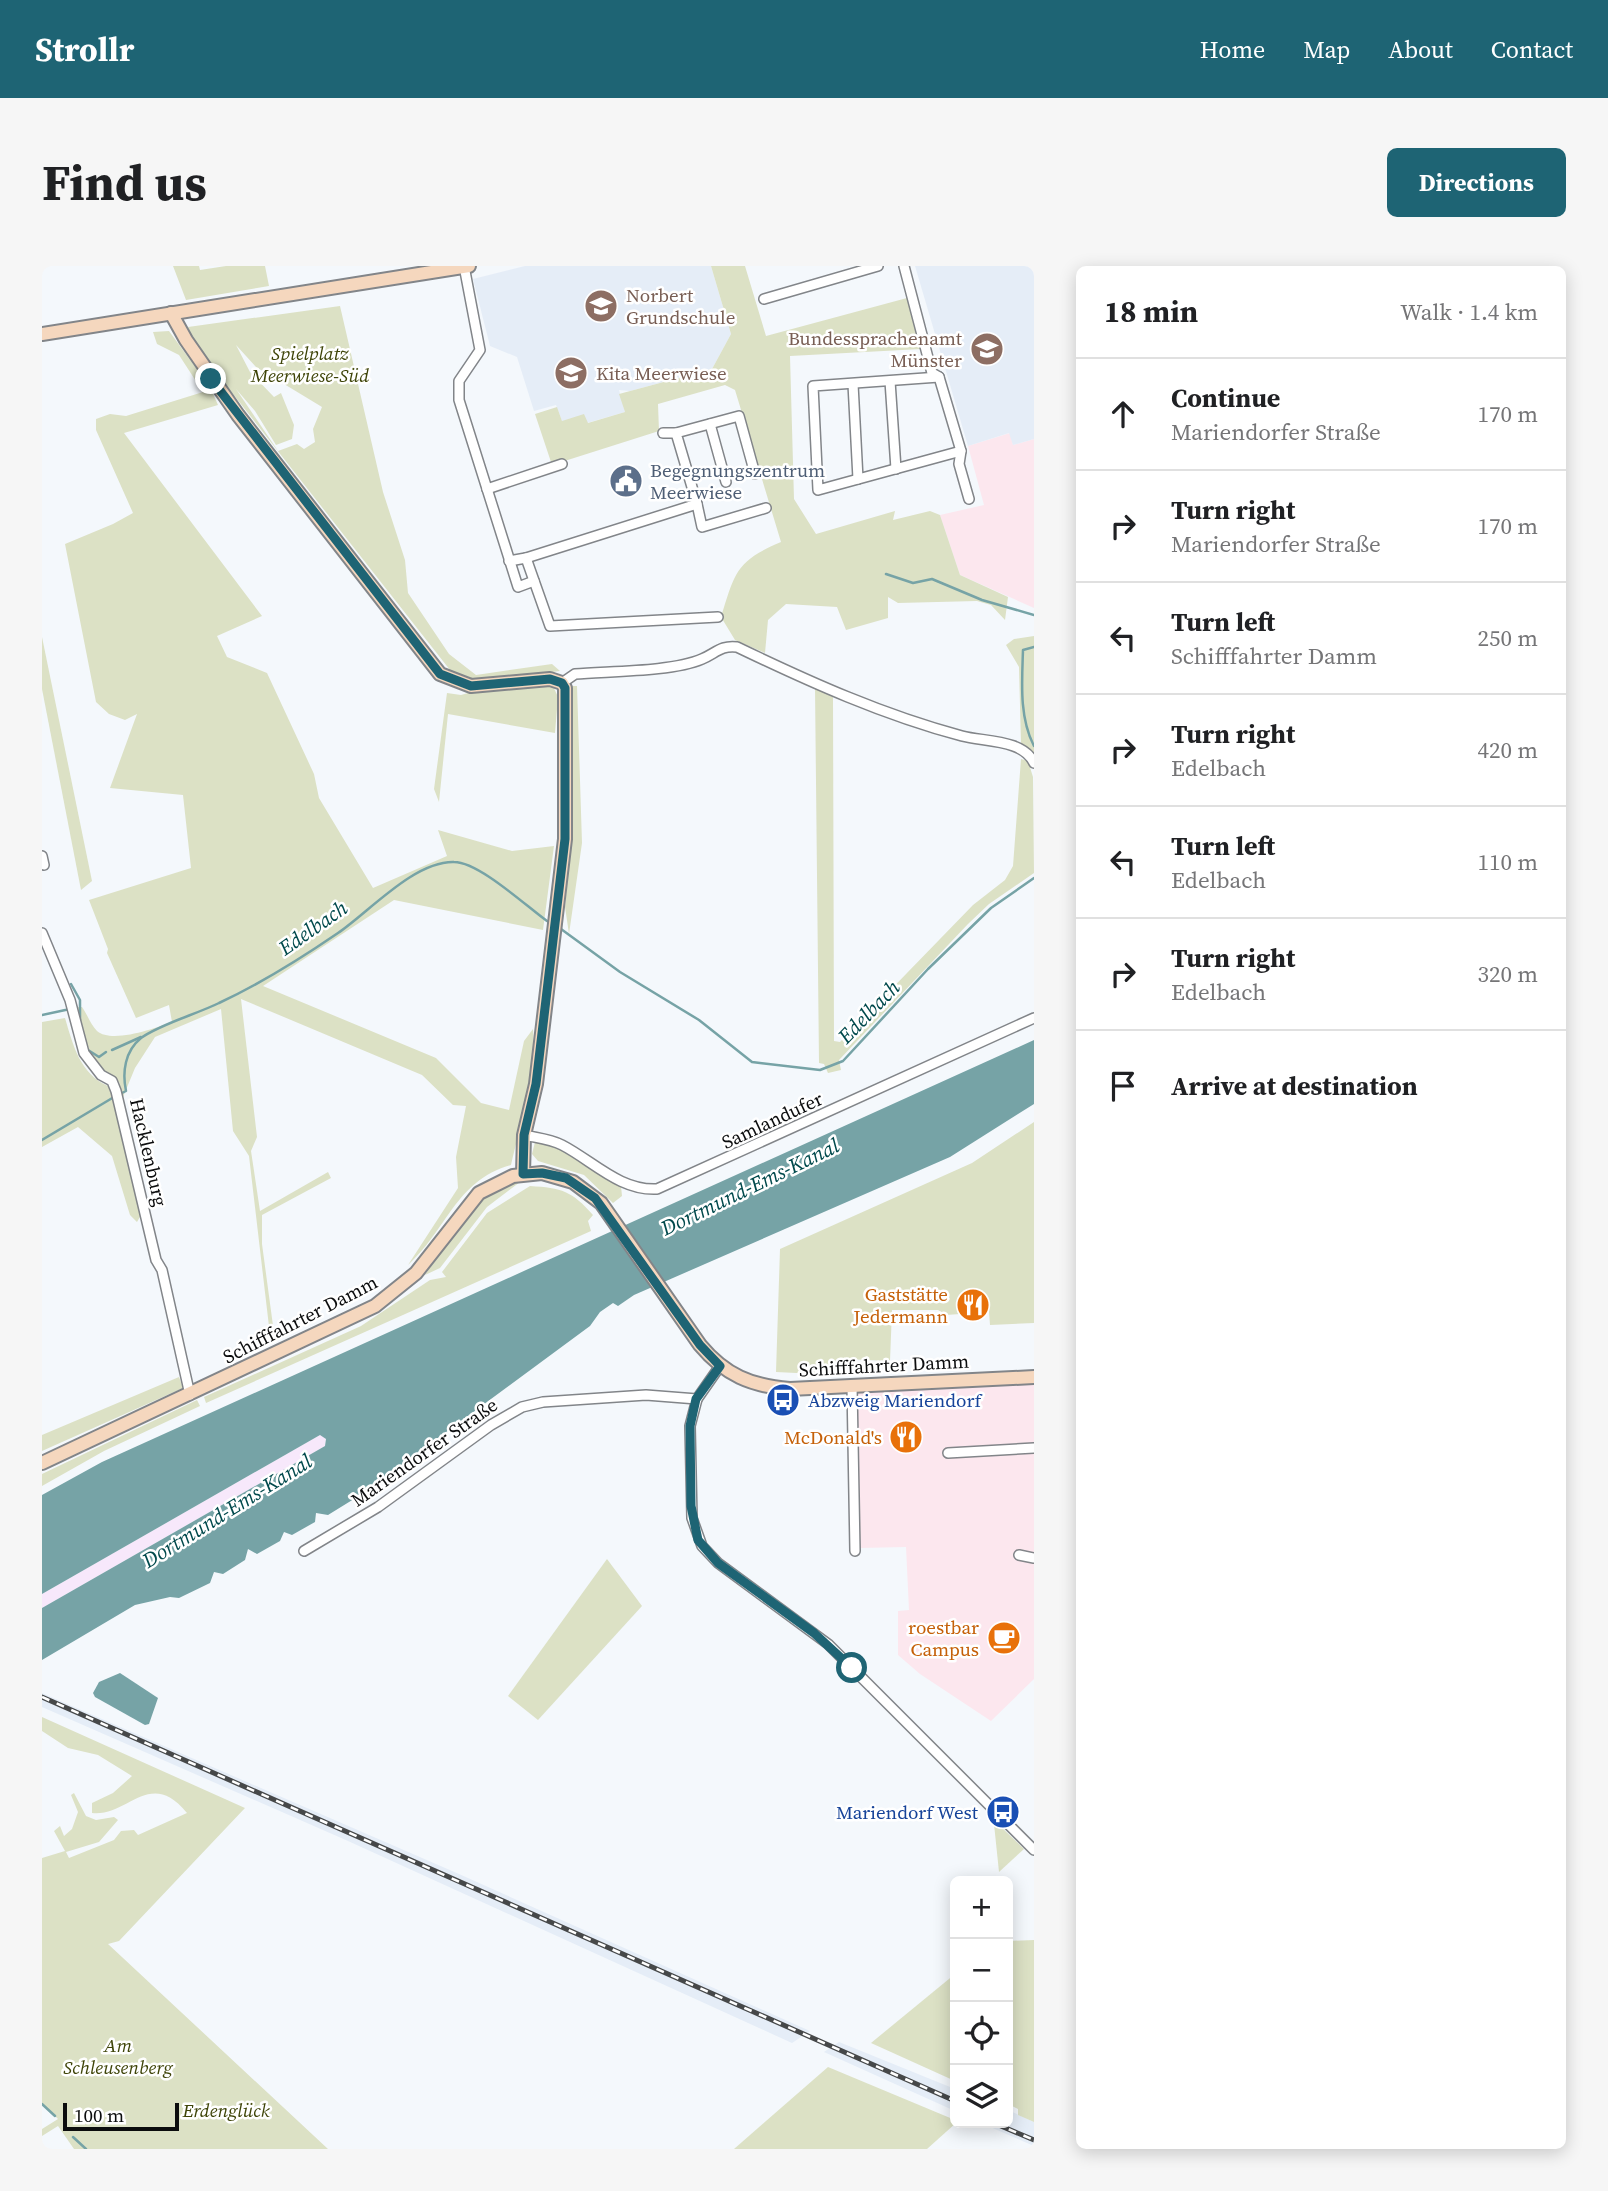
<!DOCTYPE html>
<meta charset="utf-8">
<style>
body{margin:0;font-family:"Source Serif 4",serif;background:#f6f6f6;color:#202124}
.controls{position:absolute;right:21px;bottom:21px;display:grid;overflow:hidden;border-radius:10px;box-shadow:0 4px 18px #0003}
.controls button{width:63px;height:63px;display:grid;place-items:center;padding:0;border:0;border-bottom:2px solid #e0e0e0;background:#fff;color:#202124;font:35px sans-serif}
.scale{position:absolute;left:21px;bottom:18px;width:116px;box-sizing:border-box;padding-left:7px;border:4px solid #0c0d0e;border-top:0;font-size:19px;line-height:24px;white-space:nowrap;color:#0c0d0e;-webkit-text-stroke:5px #fff;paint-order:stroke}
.stop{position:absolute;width:21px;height:21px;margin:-16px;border:5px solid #1e6474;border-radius:50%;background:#fff}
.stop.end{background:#1e6474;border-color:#fff;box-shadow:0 2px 7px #0008}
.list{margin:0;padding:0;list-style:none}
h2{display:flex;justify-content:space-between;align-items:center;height:91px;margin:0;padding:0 28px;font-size:30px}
h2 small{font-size:23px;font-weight:400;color:#757577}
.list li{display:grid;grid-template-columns:46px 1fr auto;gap:21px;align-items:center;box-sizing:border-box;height:112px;padding:0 28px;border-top:2px solid #e0e0e0}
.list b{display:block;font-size:26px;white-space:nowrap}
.list p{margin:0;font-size:23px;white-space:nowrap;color:#757577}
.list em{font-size:23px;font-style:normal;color:#757577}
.icon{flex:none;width:38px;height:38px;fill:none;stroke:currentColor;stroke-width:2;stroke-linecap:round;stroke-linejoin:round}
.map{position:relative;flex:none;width:992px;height:1883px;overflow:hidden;border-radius:10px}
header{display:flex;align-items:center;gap:42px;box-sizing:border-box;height:98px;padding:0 35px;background:#1e6474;color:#fff}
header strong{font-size:33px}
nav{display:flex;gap:38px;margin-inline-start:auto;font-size:24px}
.intro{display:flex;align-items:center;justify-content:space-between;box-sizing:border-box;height:168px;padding:0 42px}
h1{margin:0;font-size:49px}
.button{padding:18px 32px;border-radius:10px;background:#1e6474;color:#fff;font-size:24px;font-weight:700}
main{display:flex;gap:42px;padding:0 42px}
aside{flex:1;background:#fff;border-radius:10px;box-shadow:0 4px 18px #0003}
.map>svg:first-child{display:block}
</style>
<header>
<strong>Strollr</strong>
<nav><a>Home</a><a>Map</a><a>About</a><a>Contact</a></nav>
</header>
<div class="intro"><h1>Find us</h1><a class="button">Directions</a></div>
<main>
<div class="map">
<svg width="992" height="1883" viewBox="0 0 992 1883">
<rect width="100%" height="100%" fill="#f4f8fc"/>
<!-- commercial -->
<g fill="#fce7ee">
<polygon points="968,167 971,179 992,173 992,342 918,309 898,249 942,239 926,180"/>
<polygon points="992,1118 992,1413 949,1455 878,1408 856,1389 856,1345 867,1344 864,1281 818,1282 815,1127"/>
</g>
<!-- industrial -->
<polygon fill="#f7e8fb" points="278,1169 284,1172 283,1180 0,1342 0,1328"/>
<!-- built -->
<g fill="#e5edf7">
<polygon points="483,0 669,0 689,68 670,103 588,125 577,124 583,146 545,157 520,155 514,139 492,145 475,91 448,80 431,13"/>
<polygon points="873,0 992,0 992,173 971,179 967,167 926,180"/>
<polygon points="0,1427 417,1608 768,1765 750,1777 306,1575 0,1441"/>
<polygon points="797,1776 913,1823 913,1845 782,1786"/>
<polygon points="966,1844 992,1856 992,1880 939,1857 966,1857"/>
</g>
<!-- green -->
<g fill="#dce1c5" fill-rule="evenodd">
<polygon points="131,0 157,0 158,4 184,0 223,0 227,20 144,34"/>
<path d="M669 0H703L724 70 865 32 879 83 748 90 752 233 774 268 853 245 851 254 888 245 898 249 918 309 966 331 963 354 949 339 935 335 856 337 846 331V352L804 364 795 341 744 338 726 354 723 387 693 374 679 351C693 306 694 295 739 276L693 124 683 119 616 138 617 165 510 199 493 148 515 141 520 155 542 148 546 157 583 146 577 128 670 103 689 68Z"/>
<path d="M298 40 341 226 363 294 366 327 407 388 434 409 510 398 518 405 434 416 408 404 154 81 146 61ZM194 79 214 101 280 141 271 163 273 176 262 183 255 178 236 185 194 123 213 145 234 179 250 173 252 159 239 127 232 131 208 106Z"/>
<path d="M127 65 168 121 176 139 82 167 220 350 175 370 185 391 225 407 272 508 277 532 331 622 405 590 396 564 470 585 512 580 501 664 352 634 221 720 394 792 439 837 467 844 482 775 491 763C495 806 479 856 469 899 414 914 405 964 366 999L416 922 414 891 424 840 411 839 380 809 199 733 215 871 209 885 218 945 286 906 289 912 220 949V978L232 1067 228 1069 207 890 191 865 179 743 113 771 93 802 81 831 77 816C48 799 42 772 34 741H40C45 748 49 759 55 765 70 778 114 762 130 756L127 739 94 752 65 687 66 683 47 634 149 602 141 529 68 522 95 448 83 454 67 448 54 436 23 278 71 258 91 247 54 164V153L68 148 84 150 161 126 137 89 115 78 111 66Z"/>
<polygon points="992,370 992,489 979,478 977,401 964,379 972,373"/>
<polygon points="0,371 50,615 39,624 0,423"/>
<polygon points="511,420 516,431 513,467 406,448 397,536 392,523 405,427 419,429 433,425"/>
<polygon points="530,420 535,420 540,577 527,668 523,641 529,572"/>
<polygon points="773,422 791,431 792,775 798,776 931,639 963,614 971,600 979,493 986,495 991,511 992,607 947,638 926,658 797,794 799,804 786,807 782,798 777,797"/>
<path d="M23 752C31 779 38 808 66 820L70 830 99 949 95 956 88 949 70 890 36 861 0 881V756Z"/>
<polygon points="992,856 992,1057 948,1059 947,1046 904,1049 896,1044 850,1044 848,1095 802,1093 795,1109 734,1106 738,983 930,897"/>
<polygon points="503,875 579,920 580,930 571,937 542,909 496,895 490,888 493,876"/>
<path d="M478 916 445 941 398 1002 383 1009C408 973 430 923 478 916Z"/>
<path d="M488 920C520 922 530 925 551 949L546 955 549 965 164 1137 162 1131 319 1060 388 1014 404 1011 400 1006 445 947Z"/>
<polygon points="137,1111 141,1122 0,1185 0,1169"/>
<polygon points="155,1134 158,1140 62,1185 0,1220 0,1208"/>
<polygon points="565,1293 600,1340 496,1454 466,1430"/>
<path d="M0 1451 203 1542 77 1675 66 1678 286 1883H32L16 1860 0 1870V1863L16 1853 0 1837V1592L23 1585 12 1565 18 1560 22 1570 30 1563 36 1546 29 1529 32 1527 44 1550 54 1554 72 1551 76 1554 57 1576 24 1586 27 1592 72 1574 79 1565 92 1564 96 1569 145 1547C108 1501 86 1551 50 1547V1537L71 1527 90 1510 56 1489 26 1482 0 1465Z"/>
<polygon points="952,1558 956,1558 982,1583 957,1606"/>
<polygon points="992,1674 992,1856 976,1849 976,1843 966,1838 966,1675"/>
<polygon points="913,1708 913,1815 829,1777"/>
<polygon points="786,1801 913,1854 914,1857 885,1883 692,1883"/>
</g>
<!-- water -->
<g fill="#76a3a6">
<polygon points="992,774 992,838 908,891 592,1029 576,1040 571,1037 558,1046 548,1060 320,1228 286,1249 274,1247 273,1256 250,1269 242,1266 238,1275 215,1288 206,1283 203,1294 181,1308 172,1306 168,1317 137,1332 128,1331 93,1339 0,1394 0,1342 283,1180 284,1173 278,1169 0,1328 0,1229 60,1196"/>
<polygon points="78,1407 116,1432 107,1458 103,1459 53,1431 51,1427 57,1416"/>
</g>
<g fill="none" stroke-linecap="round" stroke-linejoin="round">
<!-- stream -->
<g stroke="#76a3a6" stroke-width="2.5">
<polyline points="844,308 871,317 890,313 940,334 992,349"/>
<path d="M992 381 981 384C980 416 977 451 992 480"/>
<polyline points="519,663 578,706 657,754 710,796 778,804 801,795 886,703 949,642 992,612"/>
<polyline points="29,718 38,734 38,754"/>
<polyline points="0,749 28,743"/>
<polyline points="46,784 57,791 64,786"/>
<polyline points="70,784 99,771"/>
<path d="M80 827 84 825C80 806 83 785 99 772 118 758 155 748 177 737 218 718 258 693 296 667 327 646 372 595 412 596 437 596 484 640 505 655"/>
<polyline points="0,874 72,831"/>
<polyline points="0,1838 13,1850"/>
<polyline points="31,1871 44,1883"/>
</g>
<defs>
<g id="street">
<polyline points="422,0 438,84 417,115 417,134 476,321 492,315"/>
<polyline points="862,0 890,107 897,111 919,185 917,198 927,233"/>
<polyline points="722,33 836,0"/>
<polyline points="897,111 771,120 776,224 919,185"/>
<polyline points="848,115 854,203"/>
<polyline points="811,118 816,213"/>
<polyline points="668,158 684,216"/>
<polyline points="621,167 634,167"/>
<polyline points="445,223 520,198"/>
<polyline points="655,238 634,167 697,150 713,208"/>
<polyline points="484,292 655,238 660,261 724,242"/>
<polyline points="467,295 484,292 508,360 676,351"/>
<path d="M520 417 533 408C567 405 630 406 660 393 674 387 679 379 695 381 768 416 841 449 920 470 942 476 981 473 992 497"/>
<polyline points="0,590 2,599"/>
<polyline points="0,667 28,734 42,787 59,809 70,815 74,825 114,994 120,1004 148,1129"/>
<path d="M482 869C495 872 508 873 520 879 551 895 578 925 615 923L992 752"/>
<polyline points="678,1100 655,1133 648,1160 650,1252 660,1280 676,1297 786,1378 992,1584"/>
<polyline points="810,1120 813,1285"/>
<polyline points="906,1187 992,1182"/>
<polyline points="262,1285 336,1241 449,1159 480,1141 501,1136 604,1129 655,1133"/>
<polyline points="977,1289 992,1292"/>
</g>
<g id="secondary">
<polyline points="129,47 144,74 196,149 398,408 429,420 508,413 520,417 523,422 523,573 494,818 482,869 481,908"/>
<polyline points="0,68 427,0"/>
<path d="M0 1197 333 1040 374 1007 437 927 471 910 500 907 531 916 559 937 658 1079C683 1109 709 1120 748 1123L992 1111"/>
</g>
</defs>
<!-- street casing -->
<use href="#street" stroke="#828589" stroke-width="12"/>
<!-- secondary casing -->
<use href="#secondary" stroke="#828589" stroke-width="16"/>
<!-- street -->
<use href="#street" stroke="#fff" stroke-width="9"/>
<!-- secondary -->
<use href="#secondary" stroke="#f5d7be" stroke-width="12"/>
<defs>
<g id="rail">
<polyline points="0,1431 913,1835"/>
<polyline points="952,1857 992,1874"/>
</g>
</defs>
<!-- rail casing -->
<use href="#rail" stroke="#464849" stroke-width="5"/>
<!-- rail -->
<use href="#rail" stroke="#fff" stroke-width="2.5" stroke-dasharray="8" stroke-linecap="butt"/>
</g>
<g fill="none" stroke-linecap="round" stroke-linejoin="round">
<!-- route -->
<polyline stroke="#1e6474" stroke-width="9" points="169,113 398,408 429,420 508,413 520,417 523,422 523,573 494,818 482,869 481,908 500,907 524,912 553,932 658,1079 678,1100 654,1133 648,1160 649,1240 656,1274 676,1297 772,1367 810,1402"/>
</g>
<!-- icons -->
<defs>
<symbol id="school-disc" viewBox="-11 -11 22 22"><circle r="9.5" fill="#8d6e63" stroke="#fff"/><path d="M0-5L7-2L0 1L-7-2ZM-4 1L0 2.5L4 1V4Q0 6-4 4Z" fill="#fff"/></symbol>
<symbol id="university-disc" viewBox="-11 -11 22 22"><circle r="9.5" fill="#8d6e63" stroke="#fff"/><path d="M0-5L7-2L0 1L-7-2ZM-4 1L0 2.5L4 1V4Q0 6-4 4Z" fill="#fff"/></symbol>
<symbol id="civic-disc" viewBox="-11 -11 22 22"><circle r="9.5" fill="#5c6f8a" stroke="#fff"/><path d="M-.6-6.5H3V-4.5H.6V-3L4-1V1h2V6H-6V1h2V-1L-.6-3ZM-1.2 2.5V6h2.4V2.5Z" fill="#fff"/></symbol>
<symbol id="restaurant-disc" viewBox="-11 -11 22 22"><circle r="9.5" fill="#e8710a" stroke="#fff"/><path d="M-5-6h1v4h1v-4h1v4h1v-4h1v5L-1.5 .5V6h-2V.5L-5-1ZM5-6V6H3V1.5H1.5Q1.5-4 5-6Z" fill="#fff"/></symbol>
<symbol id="bus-disc" viewBox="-11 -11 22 22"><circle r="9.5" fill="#1a4fb4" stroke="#fff"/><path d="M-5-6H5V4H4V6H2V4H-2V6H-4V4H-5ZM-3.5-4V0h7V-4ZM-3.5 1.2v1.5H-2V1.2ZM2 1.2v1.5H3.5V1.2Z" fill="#fff"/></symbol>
<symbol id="cafe-disc" viewBox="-11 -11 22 22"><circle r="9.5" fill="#e8710a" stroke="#fff"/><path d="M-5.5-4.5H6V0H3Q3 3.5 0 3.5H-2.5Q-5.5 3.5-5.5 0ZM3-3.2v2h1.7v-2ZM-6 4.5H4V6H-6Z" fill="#fff"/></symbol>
</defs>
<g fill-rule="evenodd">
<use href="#school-disc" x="540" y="21" width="38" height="38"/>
<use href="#university-disc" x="926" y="64" width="38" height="38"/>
<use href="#school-disc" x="510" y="88" width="38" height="38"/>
<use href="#civic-disc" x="565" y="196" width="38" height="38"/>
<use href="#restaurant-disc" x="912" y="1020" width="38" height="38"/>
<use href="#bus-disc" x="722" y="1115" width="38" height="38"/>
<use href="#restaurant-disc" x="845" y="1152" width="38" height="38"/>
<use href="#cafe-disc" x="943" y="1353" width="38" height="38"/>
<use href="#bus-disc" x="942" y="1527" width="38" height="38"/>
</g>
<g text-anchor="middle" stroke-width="5" stroke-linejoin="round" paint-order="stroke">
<!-- education labels -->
<g font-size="19" fill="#785e54" stroke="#fff" text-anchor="start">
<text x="584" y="36">Norbert<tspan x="584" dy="22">Grundschule</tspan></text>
<text x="920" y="79" text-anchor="end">Bundessprachenamt<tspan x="920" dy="22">Münster</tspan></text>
<text x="554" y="114">Kita Meerwiese</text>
</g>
<!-- park labels -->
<g font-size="19" font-style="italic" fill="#3e4408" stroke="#fff">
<text x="268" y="94">Spielplatz<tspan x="268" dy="22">Meerwiese-Süd</tspan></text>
<text x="76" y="1786">Am<tspan x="76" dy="22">Schleusenberg</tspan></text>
<text x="184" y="1851">Erdenglück</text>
</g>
<!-- service labels -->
<g font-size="19" fill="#4e5e75" stroke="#fff" text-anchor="start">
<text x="608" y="211">Begegnungszentrum<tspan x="608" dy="22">Meerwiese</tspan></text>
</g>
<!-- street labels -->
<g font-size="19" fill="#0c0d0e" stroke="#fff">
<text transform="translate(730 854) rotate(-25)" y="7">Samlandufer</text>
<text transform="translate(107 886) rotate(77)" y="7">Hacklenburg</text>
<text transform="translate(258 1053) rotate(-27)" y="7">Schifffahrter Damm</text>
<text transform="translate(842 1099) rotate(-3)" y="7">Schifffahrter Damm</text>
<text transform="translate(382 1186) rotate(-35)" y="7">Mariendorfer Straße</text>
</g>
<!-- food labels -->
<g font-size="19" fill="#c56008" stroke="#fff" text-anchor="end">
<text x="906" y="1035">Gaststätte<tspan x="906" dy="22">Jedermann</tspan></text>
<text x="840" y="1178">McDonald's</text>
<text x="937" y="1368">roestbar<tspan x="937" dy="22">Campus</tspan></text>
</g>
<!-- transit labels -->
<g font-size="19" fill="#164399" stroke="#fff" text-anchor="start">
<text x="766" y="1141">Abzweig Mariendorf</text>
<text x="936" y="1553" text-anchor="end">Mariendorf West</text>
</g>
<!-- water labels -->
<g font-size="21" font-style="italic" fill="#00494c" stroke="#fff">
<text transform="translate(271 662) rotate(-35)" y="7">Edelbach</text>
<text transform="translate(827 746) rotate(-46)" y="7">Edelbach</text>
<text transform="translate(708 921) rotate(-26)" y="7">Dortmund-Ems-Kanal</text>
<text transform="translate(185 1245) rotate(-32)" y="7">Dortmund-Ems-Kanal</text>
</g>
</g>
</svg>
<div class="controls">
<button>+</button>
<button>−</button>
<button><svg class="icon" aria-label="locate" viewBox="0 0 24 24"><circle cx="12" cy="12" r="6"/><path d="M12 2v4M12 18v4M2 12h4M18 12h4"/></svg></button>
<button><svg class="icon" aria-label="layers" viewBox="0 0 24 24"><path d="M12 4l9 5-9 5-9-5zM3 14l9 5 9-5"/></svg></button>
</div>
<div class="scale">100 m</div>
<div class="stop" style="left:810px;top:1402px"></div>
<div class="stop end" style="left:169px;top:113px"></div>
</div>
<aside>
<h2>18 min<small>Walk · 1.4 km</small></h2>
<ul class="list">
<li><svg class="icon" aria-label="ahead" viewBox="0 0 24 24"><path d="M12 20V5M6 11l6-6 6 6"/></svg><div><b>Continue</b><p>Mariendorfer Straße</p></div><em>170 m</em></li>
<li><svg class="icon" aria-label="right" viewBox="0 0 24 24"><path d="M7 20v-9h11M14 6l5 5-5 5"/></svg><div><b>Turn right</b><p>Mariendorfer Straße</p></div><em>170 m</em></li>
<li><svg class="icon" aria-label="left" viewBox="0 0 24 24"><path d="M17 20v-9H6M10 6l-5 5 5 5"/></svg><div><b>Turn left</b><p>Schifffahrter Damm</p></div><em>250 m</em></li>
<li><svg class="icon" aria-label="right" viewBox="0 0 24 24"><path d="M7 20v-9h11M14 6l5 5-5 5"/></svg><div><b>Turn right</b><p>Edelbach</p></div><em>420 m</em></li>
<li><svg class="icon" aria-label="left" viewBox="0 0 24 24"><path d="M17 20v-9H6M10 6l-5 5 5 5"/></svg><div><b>Turn left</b><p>Edelbach</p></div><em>110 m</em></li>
<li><svg class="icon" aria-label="right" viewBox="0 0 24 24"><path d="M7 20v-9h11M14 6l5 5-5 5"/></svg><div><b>Turn right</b><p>Edelbach</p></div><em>320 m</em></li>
<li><svg class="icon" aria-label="arrive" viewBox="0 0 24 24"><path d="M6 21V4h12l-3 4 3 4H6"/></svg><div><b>Arrive at destination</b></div></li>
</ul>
</aside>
</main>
